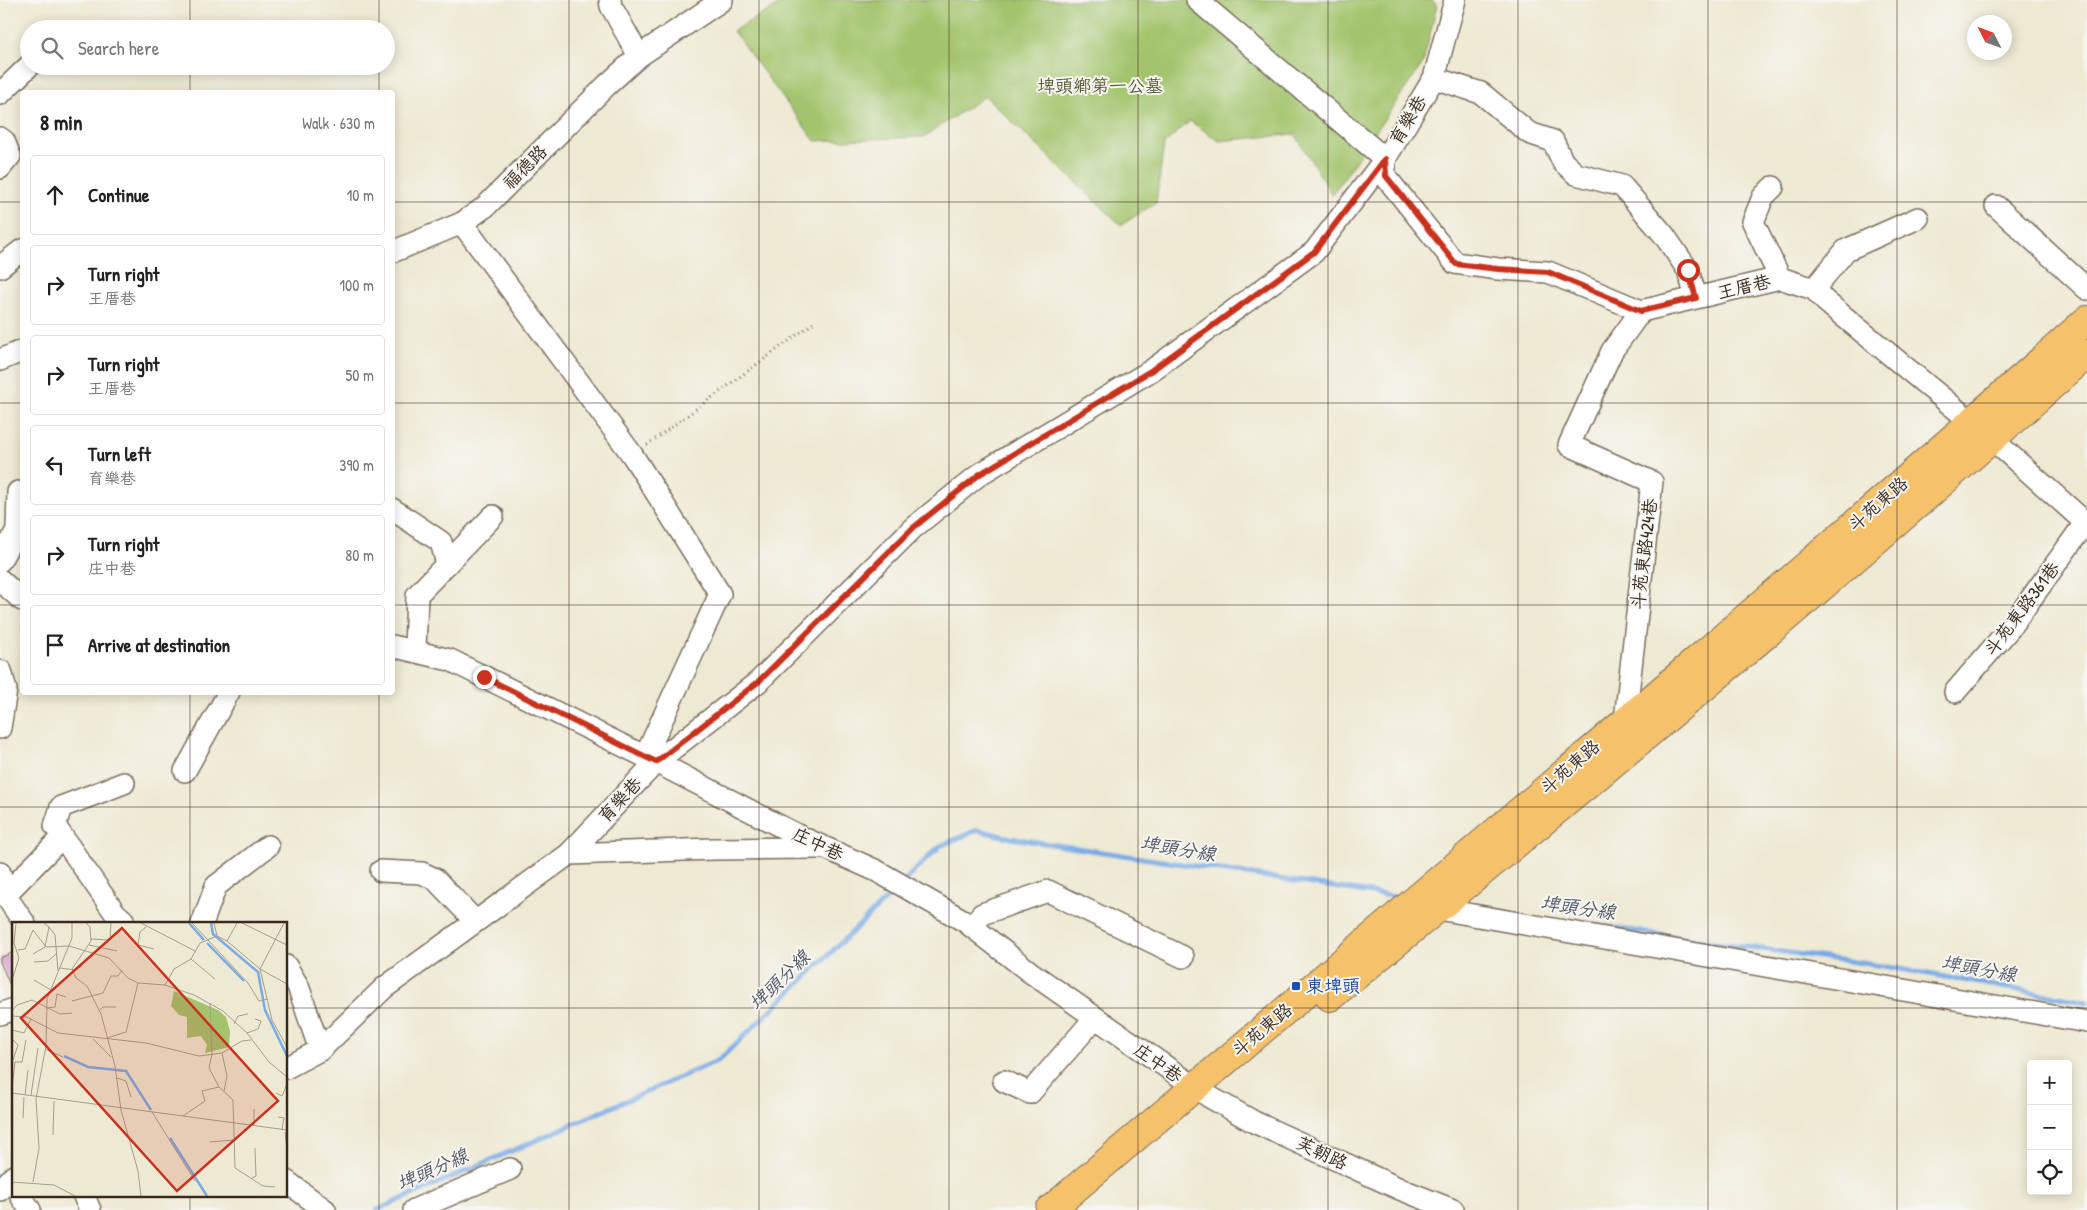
<!DOCTYPE html>
<meta charset="utf-8">
<style>
body{margin:0;font-family:"Patrick Hand","LXGW WenKai TC",sans-serif;background:#f6f6f6;color:#222}
.controls{position:absolute;right:15px;bottom:15px;display:grid;overflow:hidden;border-radius:5px;box-shadow:0 2px 12px #0003}
.controls button{width:45px;height:45px;display:grid;place-items:center;padding:0;border:0;border-bottom:1px solid #e0e0e0;background:#fff;color:#222;font:25px sans-serif}
.compass{position:absolute;left:1967px;top:15px;width:45px;height:45px;border-radius:50%;background:#fff;box-shadow:0 2px 12px #0003;rotate:312deg}
.stop{position:absolute;width:15px;height:15px;margin:-11px;border:4px solid #c8321e;border-radius:50%;background:#fff}
.stop.end{background:#c8321e;border-color:#fff;box-shadow:0 1px 5px #0008}
.list{margin:0;padding:0;list-style:none}
h2{display:flex;justify-content:space-between;align-items:center;height:65px;margin:0;padding:0 20px;font-size:21px}
h2 small{font-size:16px;font-weight:400;color:#767676}
.list li{display:grid;grid-template-columns:32px 1fr auto;gap:15px;align-items:center;box-sizing:border-box;height:80px;margin:0 10px 10px;padding:0 10px;border:1px solid #e0e0e0;border-radius:5px}
.list b{display:block;font-size:19px;white-space:nowrap}
.list p{margin:0;font-size:16px;white-space:nowrap;color:#767676}
.list em{font-size:16px;font-style:normal;color:#767676}
.icon{flex:none;width:28px;height:28px;fill:none;stroke:currentColor;stroke-width:2;stroke-linecap:round;stroke-linejoin:round}
.map{position:relative;flex:none;width:2087px;height:1210px;overflow:hidden}
.search{position:absolute;background:#fff;box-shadow:0 2px 12px #0003;left:20px;top:20px;width:375px;height:55px;display:flex;align-items:center;gap:12px;box-sizing:border-box;padding:0 18px;border-radius:28px;color:#767676;font-size:19px}
.panel{position:absolute;background:#fff;box-shadow:0 2px 12px #0003;left:20px;top:90px;width:375px;height:605px;border-radius:5px}
.map>svg:first-child{display:block}
</style>
<div class="map">
<svg width="2087" height="1210" viewBox="0 0 2087 1210">
<rect width="100%" height="100%" fill="#f6f6f2"/>
<filter id="ink" filterUnits="userSpaceOnUse"><feTurbulence type="fractalNoise" baseFrequency=".02" numOctaves="2"/><feDisplacementMap in="SourceGraphic" scale="10" xChannelSelector="R" yChannelSelector="G"/><feConvolveMatrix kernelMatrix="1 2 1 2 8 2 1 2 1" color-interpolation-filters="sRGB"/></filter>
<filter id="wash" filterUnits="userSpaceOnUse"><feTurbulence type="fractalNoise" baseFrequency=".0096" numOctaves="4" result="noise"/><feDisplacementMap in="SourceGraphic" scale="20" xChannelSelector="R" yChannelSelector="G"/><feGaussianBlur stdDeviation="1.12" result="paint"/><feColorMatrix in="noise" values="0 0 0 0 0 0 0 0 0 0 0 0 0 0 0 0 0 1.4 0 .05"/><feComposite in="paint" operator="in"/></filter>
<g filter="url(#wash)">
<rect width="100%" height="100%" fill="#eee9d2"/>
<!-- green -->
<polygon fill="#a3c46c" stroke="#6f7745" points="787,0 1431,0 1437,5 1423,63 1332,195 1295,134 1219,141 1190,121 1164,144 1156,203 1121,225 985,96 924,137 815,141 733,31"/>
<g fill="none" stroke-linecap="round" stroke-linejoin="round">
<!-- stream -->
<g stroke="#7babe5" stroke-width="5">
<polyline points="905,880 940,846 977,830 1011,838 1404,898"/>
<polyline points="1571,922 1883,966 2087,1002"/>
<polyline points="377,1210 719,1060 898,888"/>
</g>
</g>
<g id="blocks">
<!-- building -->
<polygon fill="#d192c3" points="14,952 14,994 0,962 0,958"/>
</g>
</g>
<g filter="url(#ink)">
<use href="#blocks" fill-opacity="0" stroke="#7a6d5d" stroke-width="1"/>
<g fill="none" stroke-linecap="round" stroke-linejoin="round">
<defs>
<g id="minor">
<polyline points="610,0 611,6 639,56"/>
<polyline points="1197,0 1385,159 1385,176 1455,263 1498,269 1548,272 1641,311 1780,278 1814,289 1825,301 1992,439 2087,524"/>
<polyline points="1434,78 1481,93 1529,133 1553,141 1563,162 1576,174 1622,186 1664,235 1688,270 1696,297"/>
<polyline points="0,94 29,66"/>
<polyline points="0,138 4,141 10,156 0,168"/>
<polyline points="1773,187 1763,197 1753,222 1780,278"/>
<polyline points="1996,206 2087,289"/>
<polyline points="462,223 633,456 720,594 645,757"/>
<polyline points="392,252 462,223 485,207 607,85 639,56 722,0"/>
<polyline points="0,267 22,250"/>
<polyline points="1814,289 1846,250 1918,218"/>
<polyline points="0,360 22,351"/>
<polyline points="392,509 441,542 447,564"/>
<polyline points="0,561 17,530 18,492"/>
<polyline points="0,580 22,600"/>
<polyline points="392,646 450,660 656,762 801,837 877,871 966,922 1030,972 1208,1096 1254,1122 1400,1189 1453,1210"/>
<polyline points="415,650 417,595 493,516"/>
<polyline points="1955,692 2010,628 2085,523"/>
<polyline points="1625,720 1652,482 1569,445 1612,351 1641,311"/>
<polyline points="0,728 6,690 1,671"/>
<polyline points="185,771 229,692"/>
<polyline points="569,854 713,849 818,848"/>
<polyline points="381,871 422,873 435,879 475,921"/>
<polyline points="0,873 5,895 25,924"/>
<polyline points="5,895 62,837"/>
<polyline points="1427,907 2087,1022"/>
<polyline points="122,924 123,920 115,913 55,826 61,807 124,783"/>
<polyline points="202,924 216,886 268,846"/>
<polyline points="972,927 982,914 1048,891 1183,957"/>
<polyline points="286,966 298,986 320,1050"/>
<polyline points="0,1014 14,1009"/>
<polyline points="286,1068 320,1050 384,988 569,854 656,762 758,682 913,528 980,474 1152,370 1314,252 1385,159 1434,78 1455,0"/>
<polyline points="1004,1081 1030,1093 1095,1018"/>
<polyline points="286,1181 325,1210"/>
<polyline points="0,1190 14,1176"/>
<polyline points="21,1196 30,1210"/>
<polyline points="84,1196 90,1210"/>
<polyline points="414,1210 510,1169"/>
</g>
<g id="major">
<path d="M1330 997C1586 787 1841 576 2087 354"/>
<path d="M1050 1210C1397 915 1746 623 2087 320"/>
</g>
</defs>
<!-- minor casing -->
<use href="#minor" stroke="#7a6d5d" stroke-width="24"/>
<!-- major casing -->
<use href="#major" stroke="#7a6d5d" stroke-width="30"/>
<!-- path -->
<polyline stroke="#7a6d5d" stroke-width="3" stroke-dasharray="1 4" stroke-linecap="butt" points="647,445 816,321"/>
<!-- minor -->
<use href="#minor" stroke="#fff" stroke-width="21"/>
<!-- major -->
<use href="#major" stroke="#f5c16b" stroke-width="28"/>
</g>
</g>
<g fill="none" stroke-linecap="round" stroke-linejoin="round" filter="url(#ink)">
<!-- route -->
<polyline stroke="#c8321e" stroke-width="6" points="484,677 656,762 758,682 913,528 980,474 1152,370 1314,252 1385,159 1386,176 1456,264 1498,269 1548,272 1641,311 1696,298 1688,270"/>
</g>
<!-- grid -->
<path fill="none" stroke="#3b2a1e" stroke-width="1" stroke-opacity="0.55" d="M190 0V29M379 0V29M569 0V1210M759 0V1210M949 0V1210M1138 0V1210M1328 0V1210M1518 0V1210M1708 0V1210M1897 0V1210M190 66V92M379 66V92M0 202H22M392 202H2087M0 403H22M392 403H2087M0 605H22M392 605H2087M190 692V924M379 692V1210M0 807H2087M0 1008H14M286 1008H2087M190 1196V1210"/>
<!-- markers -->
<rect fill="#1a4fb4" stroke="#f6f6f2" stroke-width="2" x="1291" y="981" width="10" height="10" rx="2.5"/>
<g text-anchor="middle" stroke-width="4" stroke-linejoin="round" paint-order="stroke">
<!-- park labels -->
<g font-size="18" fill="#5a5835" stroke="#f6f6f2">
<text x="1100" y="92">埤頭鄉第一公墓</text>
</g>
<!-- street labels -->
<g font-size="18" fill="#3b2a1e" stroke="#f6f6f2">
<text transform="translate(1408 120) rotate(-59)" y="6">育樂巷</text>
<text transform="translate(525 167) rotate(-45)" y="6">福德路</text>
<text transform="translate(1744 287) rotate(-13)" y="6">王厝巷</text>
<text transform="translate(1878 504) rotate(-41)" y="6">斗苑東路</text>
<text transform="translate(1644 554) rotate(-83)" y="6">斗苑東路424巷</text>
<text transform="translate(2022 609) rotate(-53)" y="6">斗苑東路361巷</text>
<text transform="translate(1570 767) rotate(-41)" y="6">斗苑東路</text>
<text transform="translate(620 800) rotate(-47)" y="6">育樂巷</text>
<text transform="translate(818 844) rotate(25)" y="6">庄中巷</text>
<text transform="translate(1262 1030) rotate(-40)" y="6">斗苑東路</text>
<text transform="translate(1158 1063) rotate(35)" y="6">庄中巷</text>
<text transform="translate(1322 1153) rotate(25)" y="6">芙朝路</text>
</g>
<!-- transit labels -->
<g font-size="18" fill="#164399" stroke="#f6f6f2" text-anchor="start">
<text x="1306" y="992">東埤頭</text>
</g>
<!-- water labels -->
<g font-size="19" font-style="italic" fill="#515764" stroke="#f6f6f2">
<text transform="translate(1178 848) rotate(9)" y="7">埤頭分線</text>
<text transform="translate(1578 907) rotate(8)" y="7">埤頭分線</text>
<text transform="translate(1979 968) rotate(10)" y="7">埤頭分線</text>
<text transform="translate(779 980) rotate(-44)" y="7">埤頭分線</text>
<text transform="translate(432 1169) rotate(-24)" y="7">埤頭分線</text>
</g>
</g>
<!-- overview -->
<g transform="translate(12 922)">
<rect width="275" height="275" fill="#eee9d2"/>
<path d="M162 69 206 88 214 95 218 109 217 125 193 131 195 123 189 114 175 116V95L167 93 159 84Z" fill="#a3c46c"/>
<path fill="none" stroke="#7babe5" stroke-width="2.5" d="M177 1 192 18M199 1 201 12 246 50 253 88 275 134M195 21 232 59M52 134 76 145 114 149 139 188M158 216 195 274"/>
<path fill="none" stroke="#a69d8a" stroke-width="1" d="M74 1 78 5 79 19 60 47 64 56 75 64 89 92 103 144 109 188 126 249 129 274M129 1 183 29M180 1 236 61 247 79 256 77M202 1 205 14 215 19 225 1M230 1 275 23M272 1 248 47 275 62M37 5 43 13 46 49M134 5 128 10 126 23 142 27M79 17 98 18 99 1M215 19 248 47 260 98 275 125M77 23 105 29M6 28 13 27 21 8 34 25 57 24 97 36 116 56 126 61 153 63 182 73 211 89 235 111 257 140 275 155M21 32 33 25 37 5 32 1M179 37 203 57M22 40 36 39 44 32M48 46 63 48 70 44M0 58 7 36 2 21 4 1M22 58 39 68M153 63 162 47 179 37 188 21 205 14M60 79 91 71 99 54H106L110 48M198 81 200 132 197 146 207 165 221 178 223 246 251 264 263 265M34 86 43 85 45 72 54 75M0 89 5 83 20 78 48 92 60 91M87 89 91 85H104M0 94 15 95 46 111 134 121 187 134 210 131 230 119 239 118M222 102 226 94 236 92M0 108 12 111 19 97M235 111 246 107 249 99 243 97M95 116 114 110 126 61M81 117 99 135M33 127 51 135M210 131 215 154 212 169M1 138 6 123 1 118M105 156 114 159 119 175M0 166 3 140H10L14 118M0 171 275 208M264 171 270 174 275 162M13 173 16 148M19 173 26 126M140 190 183 259M171 194 193 179 190 169 207 165M266 195 272 196 270 207M11 196 12 175M242 203V187M273 210 275 227M41 213 42 179M198 220 222 218M240 256 244 254 243 226M0 260 42 263 63 274M21 260 27 226 24 177 34 124 35 77 60 16V1"/>
<path fill="#c8321e" fill-opacity="0.15" stroke="#c8321e" stroke-width="2.5" d="M110 6 266 179 165 269 9 96Z"/>
<rect width="275" height="275" fill="none" stroke="#3b2a1e" stroke-width="2.5"/>
</g>
</svg>
<div class="controls">
<button>+</button>
<button>−</button>
<button><svg class="icon" aria-label="locate" viewBox="0 0 24 24"><circle cx="12" cy="12" r="6"/><path d="M12 2v4M12 18v4M2 12h4M18 12h4"/></svg></button>
</div>
<svg class="compass" viewBox="-18 -18 36 36"><path d="M0-13l5 13h-10z" fill="#e53935"/><path d="M0 13l5-13h-10z" fill="#767676"/></svg>
<div class="stop" style="left:1688px;top:270px"></div>
<div class="stop end" style="left:484px;top:677px"></div>
<div class="search"><svg class="icon" aria-label="search" viewBox="0 0 24 24"><circle cx="10" cy="10" r="6"/><path d="M15 15l6 6"/></svg>Search here</div>
<section class="panel">
<h2>8 min<small>Walk · 630 m</small></h2>
<ul class="list">
<li><svg class="icon" aria-label="ahead" viewBox="0 0 24 24"><path d="M12 20V5M6 11l6-6 6 6"/></svg><div><b>Continue</b></div><em>10 m</em></li>
<li><svg class="icon" aria-label="right" viewBox="0 0 24 24"><path d="M7 20v-9h11M14 6l5 5-5 5"/></svg><div><b>Turn right</b><p>王厝巷</p></div><em>100 m</em></li>
<li><svg class="icon" aria-label="right" viewBox="0 0 24 24"><path d="M7 20v-9h11M14 6l5 5-5 5"/></svg><div><b>Turn right</b><p>王厝巷</p></div><em>50 m</em></li>
<li><svg class="icon" aria-label="left" viewBox="0 0 24 24"><path d="M17 20v-9H6M10 6l-5 5 5 5"/></svg><div><b>Turn left</b><p>育樂巷</p></div><em>390 m</em></li>
<li><svg class="icon" aria-label="right" viewBox="0 0 24 24"><path d="M7 20v-9h11M14 6l5 5-5 5"/></svg><div><b>Turn right</b><p>庄中巷</p></div><em>80 m</em></li>
<li><svg class="icon" aria-label="arrive" viewBox="0 0 24 24"><path d="M6 21V4h12l-3 4 3 4H6"/></svg><div><b>Arrive at destination</b></div></li>
</ul>
</section>
</div>
